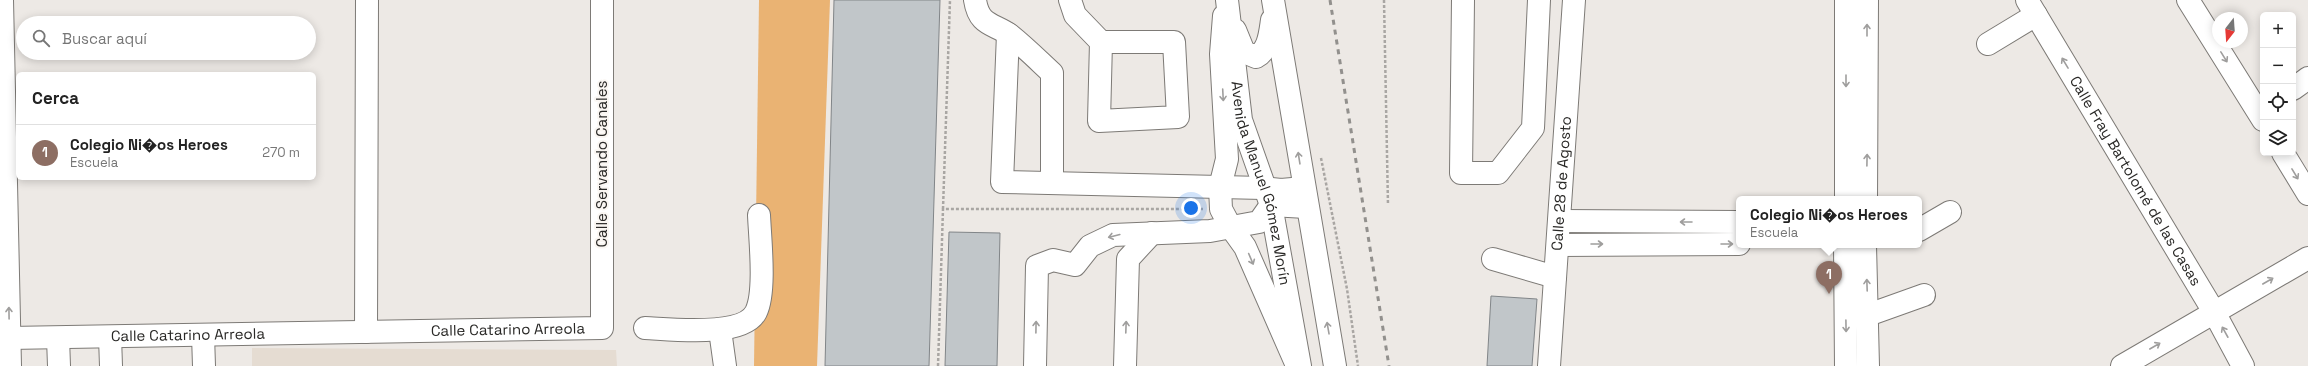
<!DOCTYPE html>
<html lang="es">
<meta charset="utf-8">
<style>
body{margin:0;font-family:"Space Grotesk",sans-serif;background:#f6f6f6;color:#222}
.controls{position:absolute;right:12px;top:12px;display:grid;overflow:hidden;border-radius:6px;box-shadow:0 2px 10px #0003}
.controls button{width:36px;height:36px;display:grid;place-items:center;padding:0;border:0;border-bottom:1px solid #e0e0e0;background:#fff;color:#222;font:20px sans-serif}
.compass{position:absolute;left:2212px;top:12px;width:36px;height:36px;border-radius:50%;background:#fff;box-shadow:0 2px 10px #0003;rotate:197deg}
.you{position:absolute;left:1191px;top:208px;width:14px;height:14px;margin:-10px;border:3px solid #fff;border-radius:50%;background:#1a73e8;box-shadow:0 0 0 6px #1a73e833}
.badge{display:grid;place-items:center;width:26px;height:26px;border-radius:50%;background:#017da4;color:#fff;font-size:13px;font-weight:700}
.pin{position:absolute;translate:-50% -33px;filter:drop-shadow(0 1px 2px #0008)}
.pin::after{content:'';position:absolute;top:21px;width:14px;height:12px;background:inherit;clip-path:polygon(0 0,100% 0,50% 100%)}
.popup{position:absolute;left:1736px;top:196px;width:186px;height:52px;box-sizing:border-box;display:grid;place-content:center;border-radius:6px;background:#fff;filter:drop-shadow(0 1px 3px #0005);font-size:13px;white-space:nowrap;color:#767676}
.popup b{font-size:15px;color:#222}
.popup::after{content:'';position:absolute;left:50%;top:100%;margin-left:-8px;border:8px solid transparent;border-top-color:#fff}
.list{margin:0;padding:0;list-style:none}
h2{display:flex;justify-content:space-between;align-items:center;height:52px;margin:0;padding:0 16px;font-size:17px}
h2 small{font-size:13px;font-weight:400;color:#767676}
.list li{display:grid;grid-template-columns:26px 1fr auto;gap:12px;align-items:center;box-sizing:border-box;height:56px;padding:0 16px;border-top:1px solid #e0e0e0}
.list b{display:block;font-size:15px;white-space:nowrap}
.list p{margin:0;font-size:13px;white-space:nowrap;color:#767676}
.list em{font-size:13px;font-style:normal;color:#767676}
.icon{flex:none;width:22px;height:22px;fill:none;stroke:currentColor;stroke-width:2;stroke-linecap:round;stroke-linejoin:round}
.map{position:relative;flex:none;width:2308px;height:366px;overflow:hidden}
.search{position:absolute;background:#fff;box-shadow:0 2px 10px #0003;left:16px;top:16px;width:300px;height:44px;display:flex;align-items:center;gap:10px;box-sizing:border-box;padding:0 14px;border-radius:22px;color:#767676;font-size:15px}
.panel{position:absolute;background:#fff;box-shadow:0 2px 10px #0003;left:16px;top:72px;width:300px;height:108px;border-radius:6px}
.map>svg:first-child{display:block}
</style>
<div class="map">
<svg width="2308" height="366" viewBox="0 0 2308 366">
<rect width="100%" height="100%" fill="#ede9e5"/>
<!-- built -->
<polygon fill="#e5dcd2" points="252,348 616,350 617,366 252,366"/>
<!-- green -->
<polygon fill="#eab373" points="759,0 830,0 817,366 754,366"/>
<!-- building -->
<g fill="#c1c6c9" stroke="#818588">
<polygon points="834,0 940,0 929,366 825,366"/>
<polygon points="949,232 1000,233 997,366 945,366"/>
<polygon points="1491,296 1537,299 1532,366 1487,366"/>
</g>
<g fill="none" stroke-linecap="round" stroke-linejoin="round">
<defs>
<g id="minor">
<polyline points="2,0 10,366"/>
<path d="M975 0C979 26 993 23 1010 35 1025 47 1038 60 1052 73V182"/>
<polyline points="1070,0 1075,15 1101,42 1099,121 1178,117 1174,42 1101,42"/>
<polyline points="1463,0 1461,173 1498,173 1533,128 1539,0"/>
<path id="s1" d="M2027 0 2214 312 2243 366"/>
<polyline points="2188,0 2263,120"/>
<polyline points="1224,16 1221,54 1227,159 1220,187 1221,209 1230,226 1245,247 1295,361"/>
<polyline points="1008,34 1002,182 1263,188 1281,190 1304,188"/>
<polyline points="1988,44 2036,15"/>
<polyline points="2293,89 2308,78"/>
<polyline points="2283,153 2308,194"/>
<polyline points="1560,221 1739,222"/>
<polyline points="1919,230 1950,212"/>
<polyline points="1558,245 1739,244"/>
<polyline points="1493,259 1555,277"/>
<polyline points="1868,315 1924,295"/>
<path d="M645 328C670 329 743 338 756 312 766 292 760 239 759 215"/>
<polyline points="720,330 725,366"/>
<polyline points="366,332 367,0"/>
<polyline points="203,335 204,366"/>
<polyline points="110,337 111,366"/>
<path id="s2" d="M9 338 602 328V0"/>
<polyline points="58,338 59,366"/>
<polyline points="1035,366 1037,266 1053,260 1075,265 1090,246 1113,235 1210,231 1259,222 1271,205 1306,207"/>
<polyline points="1125,366 1128,259 1152,233"/>
<path id="s3" d="M1549 366 1574 0"/>
<polyline points="2122,366 2308,258"/>
</g>
<g id="major">
<path id="s4" d="M1227 0 1241 120 1271 205 1300 366"/>
<polyline points="1273,0 1335,366"/>
<polyline points="1846,0 1846,199"/>
<path d="M1235 30 1244 52 1256 57C1269 50 1270 33 1272 20"/>
<polyline points="1866,199 1867,0"/>
<polyline points="1845,245 1846,366"/>
<polyline points="1865,245 1868,366"/>
</g>
</defs>
<!-- minor casing -->
<use href="#minor" stroke="#7d7a76" stroke-width="24"/>
<!-- major casing -->
<use href="#major" stroke="#7d7a76" stroke-width="24"/>
<!-- path -->
<g stroke="#a9a6a3" stroke-width="2.5" stroke-dasharray="3 2" stroke-linecap="butt">
<polyline points="1384,0 1388,205"/>
<polyline points="1321,158 1347,289 1358,366"/>
<polyline points="943,209 950,0"/>
<polyline points="938,366 943,209 1203,209"/>
</g>
<!-- minor -->
<use href="#minor" stroke="#fff" stroke-width="22"/>
<!-- major -->
<use href="#major" stroke="#fff" stroke-width="22"/>
<!-- rail -->
<polyline stroke="#92908d" stroke-width="3" stroke-dasharray="5 5" stroke-linecap="butt" points="1330,0 1389,366"/>
</g>
<!-- one-way arrows -->
<defs><path id="oneway-shaft" d="M-6 0H5M1.5-3L5.5 0L1.5 3" fill="none" stroke-width="1.6" stroke-linecap="round" stroke-linejoin="round"/></defs>
<g stroke="#9f9e9d">
<use href="#oneway-shaft" transform="translate(1867 30) rotate(-90)"/>
<use href="#oneway-shaft" transform="translate(2224 57) rotate(58)"/>
<use href="#oneway-shaft" transform="translate(2065 63) rotate(-121)"/>
<use href="#oneway-shaft" transform="translate(1846 81) rotate(90)"/>
<use href="#oneway-shaft" transform="translate(1223 95) rotate(87)"/>
<use href="#oneway-shaft" transform="translate(1299 158) rotate(-99)"/>
<use href="#oneway-shaft" transform="translate(1867 160) rotate(-89)"/>
<use href="#oneway-shaft" transform="translate(2295 174) rotate(59)"/>
<use href="#oneway-shaft" transform="translate(1686 222) rotate(-180)"/>
<use href="#oneway-shaft" transform="translate(1114 236) rotate(166)"/>
<use href="#oneway-shaft" transform="translate(1597 244)"/>
<use href="#oneway-shaft" transform="translate(1727 244)"/>
<use href="#oneway-shaft" transform="translate(1251 259) rotate(67)"/>
<use href="#oneway-shaft" transform="translate(2268 281) rotate(-30)"/>
<use href="#oneway-shaft" transform="translate(1867 285) rotate(-92)"/>
<use href="#oneway-shaft" transform="translate(9 313) rotate(-91)"/>
<use href="#oneway-shaft" transform="translate(1846 326) rotate(89)"/>
<use href="#oneway-shaft" transform="translate(1036 327) rotate(-89)"/>
<use href="#oneway-shaft" transform="translate(1126 327) rotate(-88)"/>
<use href="#oneway-shaft" transform="translate(1328 328) rotate(-100)"/>
<use href="#oneway-shaft" transform="translate(2225 332) rotate(-119)"/>
<use href="#oneway-shaft" transform="translate(2155 346) rotate(-30)"/>
</g>
<g text-anchor="middle" stroke-width="4" stroke-linejoin="round" paint-order="stroke">
<!-- street labels -->
<g font-size="15" fill="#292826" stroke="#faf6f2">
<text transform="translate(602 164) rotate(-90)" y="5">Calle Servando Canales</text>
<text dy="5" stroke="none"><textPath href="#s1" startOffset="211">Calle Fray Bartolomé de las Casas</textPath></text>
<text dy="5" stroke="none"><textPath href="#s4" startOffset="187">Avenida Manuel Gómez Morín</textPath></text>
<text dy="5" stroke="none"><textPath href="#s3" startOffset="183">Calle 28 de Agosto</textPath></text>
<text dy="5" stroke="none"><textPath href="#s2" startOffset="499">Calle Catarino Arreola</textPath></text>
<text dy="5" stroke="none"><textPath href="#s2" startOffset="179">Calle Catarino Arreola</textPath></text>
</g>
</g>
</svg>
<div class="controls">
<button>+</button>
<button>−</button>
<button><svg class="icon" aria-label="locate" viewBox="0 0 24 24"><circle cx="12" cy="12" r="6"/><path d="M12 2v4M12 18v4M2 12h4M18 12h4"/></svg></button>
<button><svg class="icon" aria-label="layers" viewBox="0 0 24 24"><path d="M12 4l9 5-9 5-9-5zM3 14l9 5 9-5"/></svg></button>
</div>
<svg class="compass" viewBox="-18 -18 36 36"><path d="M0-13l5 13h-10z" fill="#e53935"/><path d="M0 13l5-13h-10z" fill="#767676"/></svg>
<div class="you"></div>
<div class="pin badge" style="left:1829px;top:294px;background:#8d6e63">1</div>
<div class="popup"><b>Colegio Ni�os Heroes</b>Escuela</div>
<div class="search"><svg class="icon" aria-label="search" viewBox="0 0 24 24"><circle cx="10" cy="10" r="6"/><path d="M15 15l6 6"/></svg>Buscar aquí</div>
<section class="panel">
<h2>Cerca<small></small></h2>
<ul class="list">
<li><span class="badge" style="background:#8d6e63">1</span><div><b>Colegio Ni�os Heroes</b><p>Escuela</p></div><em>270 m</em></li>
</ul>
</section>
</div>
